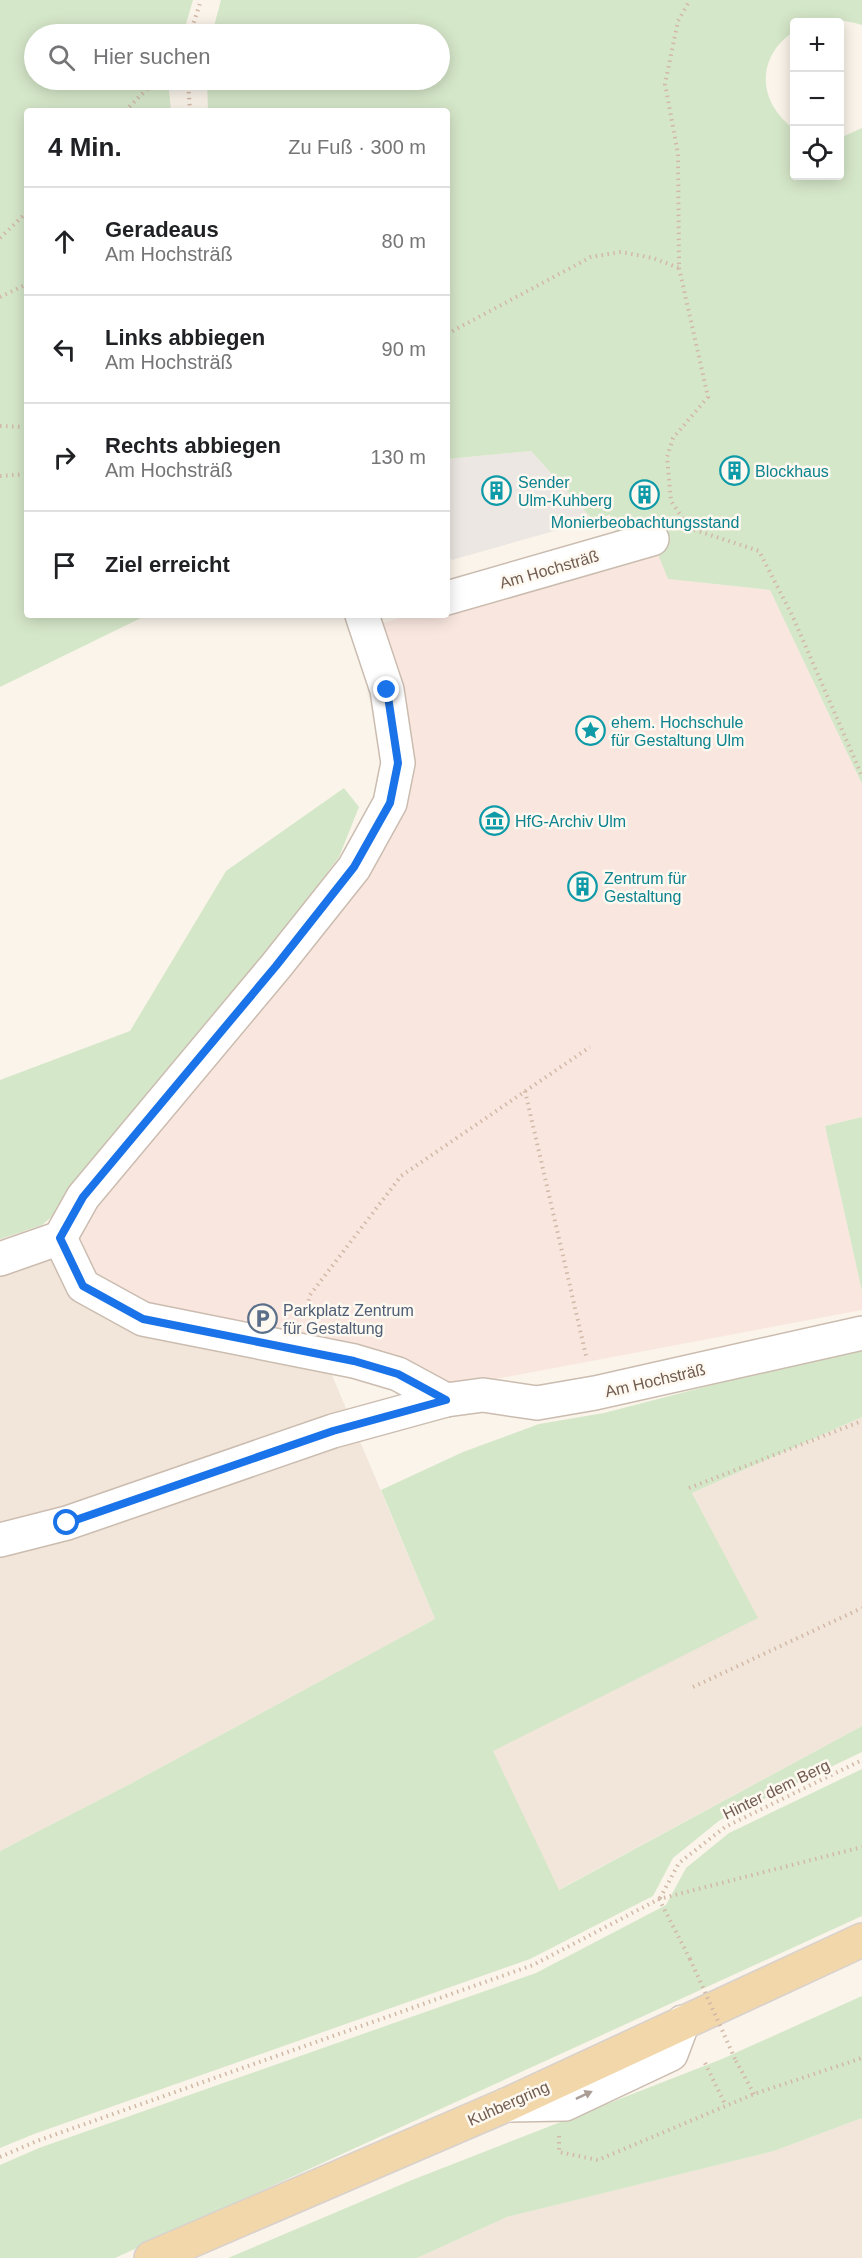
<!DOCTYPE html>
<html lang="de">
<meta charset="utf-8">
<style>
body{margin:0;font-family:Helvetica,sans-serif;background:#f2f2f2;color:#202124}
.controls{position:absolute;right:18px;top:18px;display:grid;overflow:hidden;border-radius:6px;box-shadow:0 3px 15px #0003}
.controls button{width:54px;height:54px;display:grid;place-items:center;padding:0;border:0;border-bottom:2px solid #e0e0e0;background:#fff;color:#202124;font:30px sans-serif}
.stop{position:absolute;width:18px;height:18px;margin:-14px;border:4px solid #1a73e8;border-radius:50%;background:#fff}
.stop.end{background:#1a73e8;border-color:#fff;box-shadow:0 2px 6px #0008}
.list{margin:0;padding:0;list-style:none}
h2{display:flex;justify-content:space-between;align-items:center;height:78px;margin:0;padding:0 24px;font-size:26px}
h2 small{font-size:20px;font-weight:400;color:#757577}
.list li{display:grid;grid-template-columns:39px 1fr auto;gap:18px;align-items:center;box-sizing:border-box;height:108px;padding:0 24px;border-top:2px solid #e0e0e0}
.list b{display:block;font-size:22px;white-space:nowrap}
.list p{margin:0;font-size:20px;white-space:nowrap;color:#757577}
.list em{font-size:20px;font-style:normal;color:#757577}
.icon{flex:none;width:33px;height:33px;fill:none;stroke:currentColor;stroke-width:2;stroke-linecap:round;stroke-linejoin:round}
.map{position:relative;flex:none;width:862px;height:2258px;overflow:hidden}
.search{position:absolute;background:#fff;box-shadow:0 3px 15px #0003;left:24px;top:24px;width:426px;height:66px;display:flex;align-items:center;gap:15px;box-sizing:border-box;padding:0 21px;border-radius:33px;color:#757577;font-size:22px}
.panel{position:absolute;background:#fff;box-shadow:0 3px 15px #0003;left:24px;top:108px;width:426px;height:510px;border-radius:6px}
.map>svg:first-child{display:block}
</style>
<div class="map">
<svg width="862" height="2258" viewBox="0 0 862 2258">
<rect width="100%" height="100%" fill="#faf4ea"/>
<!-- residential -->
<g fill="#f1e6d9">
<polygon points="42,1225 78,1291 329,1368 435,1619 132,1783 0,1851 0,1239"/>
<polygon points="862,1417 862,1726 558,1890 492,1751 757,1618 692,1493"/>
<polygon points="862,2118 862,2258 417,2258 507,2217 774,2151"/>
</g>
<!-- commercial -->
<polygon fill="#f9e7df" points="652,539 669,579 770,590 862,784 862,1117 825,1126 862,1291 862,1310 453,1387 148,1304 95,1275 77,1239 96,1206 404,808 380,624 410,615 447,615 447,603"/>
<!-- industrial -->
<polygon fill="#ece7e2" points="531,451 593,520 452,560 447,555 447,459"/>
<!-- green -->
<g fill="#d5e7c9">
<polygon points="0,0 193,0 183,34 34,34 34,80 168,80 171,111 27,111 27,615 147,615 0,687"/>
<path d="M221 0H862V25C789 0 728 78 794 129V176H840V138L862 128V784L770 590 668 579 652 540 620 549 610 515 593 520 531 451 447 459V111H208L207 80H440V34H212Z"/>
<polygon points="344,788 359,807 339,857 263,959 69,1202 42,1225 0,1239 0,1080 130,1031 226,871"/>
<polygon points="862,1117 862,1291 825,1126"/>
<polygon points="862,1346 862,1417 692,1493 758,1618 493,1751 559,1890 862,1726 862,1752 720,1820 673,1858 653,1896 530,1959 34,2134 0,2148 0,1851 132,1783 435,1619 381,1490 463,1452 539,1424 604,1413"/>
<polygon points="862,1769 862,1916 115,2258 0,2258 0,2165 39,2148 536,1973 666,1905 686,1868 729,1833"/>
<polygon points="862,1996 862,2118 774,2151 507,2217 417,2258 228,2258 412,2180 722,2059"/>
</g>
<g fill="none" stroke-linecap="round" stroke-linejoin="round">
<defs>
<g id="minor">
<polyline points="447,598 652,539"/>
<polyline points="362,615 387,690 398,763 390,803 354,868 276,966 83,1197 60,1238 83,1286 143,1319 354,1361 398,1374 446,1400"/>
<polyline points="0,1259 60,1238"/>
<polyline points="0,1540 67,1523 333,1431 446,1400 483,1395 537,1403 595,1393 862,1333"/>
<polyline points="506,2105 565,2104 671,2054 683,2022"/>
</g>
<polyline id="major" points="151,2258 506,2105 862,1940"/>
</defs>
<!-- minor casing -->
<use href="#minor" stroke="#cbbcb0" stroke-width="36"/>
<!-- major casing -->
<use href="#major" stroke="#d8d1ce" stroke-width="36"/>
<!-- path -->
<g stroke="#d2b8a7" stroke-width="4" stroke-dasharray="1.5 4.5" stroke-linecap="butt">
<polyline points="190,34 201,0"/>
<polyline points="188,80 190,111"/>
<polyline points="125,111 156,80"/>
<polyline points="0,238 27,212"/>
<polyline points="679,268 708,397 673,438 667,457 671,501 689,528 759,551 792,615 862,776"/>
<polyline points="0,297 27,284"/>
<polyline points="447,334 591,257 621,252 653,258 679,268 678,154 665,84 678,21 690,0"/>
<polyline points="0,426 27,427"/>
<polyline points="0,476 27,474"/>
<polyline points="525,1091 587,1360"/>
<polyline points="304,1318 310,1295 401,1176 590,1047"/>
<polyline points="689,1488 862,1421"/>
<polyline points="693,1687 862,1608"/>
<polyline points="660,1898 679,1863 725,1827 862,1760"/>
<polyline points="659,1899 690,1959"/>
<polyline points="736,2061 754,2094"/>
<polyline points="705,2063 726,2106"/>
<polyline points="559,2136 559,2152 598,2160 754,2094 862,2058"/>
<polyline points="0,2157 37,2141 533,1965 659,1899 862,1847"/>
</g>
<!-- minor -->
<use href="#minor" stroke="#fff" stroke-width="33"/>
<!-- major -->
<use href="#major" stroke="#f1d7aa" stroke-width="33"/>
<!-- path-bridge -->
<polyline stroke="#d2b8a7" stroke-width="4" stroke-dasharray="1.5 4.5" stroke-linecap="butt" points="690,1959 736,2061"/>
</g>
<!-- one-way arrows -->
<defs><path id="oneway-solid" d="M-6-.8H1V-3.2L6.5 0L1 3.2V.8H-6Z" transform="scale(1.5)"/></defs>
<use fill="#aa9d96" href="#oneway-solid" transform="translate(584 2095) rotate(-25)"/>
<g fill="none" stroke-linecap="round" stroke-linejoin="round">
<!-- route -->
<polyline stroke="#1a73e8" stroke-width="8" points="67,1523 333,1431 446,1400 398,1374 354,1361 143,1319 83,1286 60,1238 83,1197 276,966 354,867 390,803 398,763 387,690"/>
</g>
<!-- icons -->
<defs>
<symbol id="building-ring" viewBox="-11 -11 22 22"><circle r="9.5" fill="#fdf8f0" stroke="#0f9aa8" stroke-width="1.5"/><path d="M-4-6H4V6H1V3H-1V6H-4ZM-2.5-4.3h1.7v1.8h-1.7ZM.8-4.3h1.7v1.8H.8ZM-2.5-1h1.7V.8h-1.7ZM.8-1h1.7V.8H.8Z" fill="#0f9aa8"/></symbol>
<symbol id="sight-ring" viewBox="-11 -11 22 22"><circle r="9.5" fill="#fdf8f0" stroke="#0f9aa8" stroke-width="1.5"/><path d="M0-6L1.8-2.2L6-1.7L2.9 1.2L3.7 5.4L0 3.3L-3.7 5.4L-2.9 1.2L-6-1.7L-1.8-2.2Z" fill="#0f9aa8"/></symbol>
<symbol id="museum-ring" viewBox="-11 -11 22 22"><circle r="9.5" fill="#fdf8f0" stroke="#0f9aa8" stroke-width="1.5"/><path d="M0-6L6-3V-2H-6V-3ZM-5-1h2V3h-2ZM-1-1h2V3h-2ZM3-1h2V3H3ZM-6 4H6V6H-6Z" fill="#0f9aa8"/></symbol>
<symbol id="parking-ring" viewBox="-11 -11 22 22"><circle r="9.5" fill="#fdf8f0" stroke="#5c6f8a" stroke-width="1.5"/><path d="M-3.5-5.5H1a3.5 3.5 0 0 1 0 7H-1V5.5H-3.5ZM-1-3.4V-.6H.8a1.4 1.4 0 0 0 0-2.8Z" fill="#5c6f8a"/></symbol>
</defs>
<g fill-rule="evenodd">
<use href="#building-ring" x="718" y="454" width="33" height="33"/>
<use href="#building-ring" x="480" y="474" width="33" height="33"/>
<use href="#building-ring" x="628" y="478" width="33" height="33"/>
<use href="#sight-ring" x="574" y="714" width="33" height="33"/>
<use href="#museum-ring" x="478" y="804" width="33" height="33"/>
<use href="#building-ring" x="566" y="870" width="33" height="33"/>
<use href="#parking-ring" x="246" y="1302" width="33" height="33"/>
</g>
<g text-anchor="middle" stroke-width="5" stroke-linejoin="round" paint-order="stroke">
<!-- culture labels -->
<g font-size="16" fill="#0d838f" stroke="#fdf8f0" text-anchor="start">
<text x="755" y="477">Blockhaus</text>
<text x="518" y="488">Sender<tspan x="518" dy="18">Ulm-Kuhberg</tspan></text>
<text x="645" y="528" text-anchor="middle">Monierbeobachtungsstand</text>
<text x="611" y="728">ehem. Hochschule<tspan x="611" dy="18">für Gestaltung Ulm</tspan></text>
<text x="515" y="827">HfG-Archiv Ulm</text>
<text x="604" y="884">Zentrum für<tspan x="604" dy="18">Gestaltung</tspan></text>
</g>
<!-- street labels -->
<g font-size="16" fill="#725c50" stroke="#fdf8f0">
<text transform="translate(549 569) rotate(-16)" y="6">Am Hochsträß</text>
<text transform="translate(655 1380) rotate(-13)" y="6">Am Hochsträß</text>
<text transform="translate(776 1789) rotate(-26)" y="6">Hinter dem Berg</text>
<text transform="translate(508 2103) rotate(-24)" y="6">Kuhbergring</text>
</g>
<!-- service labels -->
<g font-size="16" fill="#4e5e75" stroke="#fdf8f0" text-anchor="start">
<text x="283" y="1316">Parkplatz Zentrum<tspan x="283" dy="18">für Gestaltung</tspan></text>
</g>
</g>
</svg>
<div class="controls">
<button>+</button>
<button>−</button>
<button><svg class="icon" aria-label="locate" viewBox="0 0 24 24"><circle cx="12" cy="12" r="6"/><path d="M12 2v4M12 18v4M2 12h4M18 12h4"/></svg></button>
</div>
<div class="stop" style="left:67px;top:1523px"></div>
<div class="stop end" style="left:387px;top:690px"></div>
<div class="search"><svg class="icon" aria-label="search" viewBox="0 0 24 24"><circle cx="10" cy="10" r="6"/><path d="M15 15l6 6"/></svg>Hier suchen</div>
<section class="panel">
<h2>4 Min.<small>Zu Fuß · 300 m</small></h2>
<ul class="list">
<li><svg class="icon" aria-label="ahead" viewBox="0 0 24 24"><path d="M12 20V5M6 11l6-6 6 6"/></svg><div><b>Geradeaus</b><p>Am Hochsträß</p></div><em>80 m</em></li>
<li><svg class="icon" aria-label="left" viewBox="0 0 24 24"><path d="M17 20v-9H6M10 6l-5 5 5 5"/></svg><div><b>Links abbiegen</b><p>Am Hochsträß</p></div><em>90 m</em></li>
<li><svg class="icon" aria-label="right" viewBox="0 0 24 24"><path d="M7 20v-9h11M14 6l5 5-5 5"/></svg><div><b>Rechts abbiegen</b><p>Am Hochsträß</p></div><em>130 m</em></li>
<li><svg class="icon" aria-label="arrive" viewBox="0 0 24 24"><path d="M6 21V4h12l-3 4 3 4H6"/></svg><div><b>Ziel erreicht</b></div></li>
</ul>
</section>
</div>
